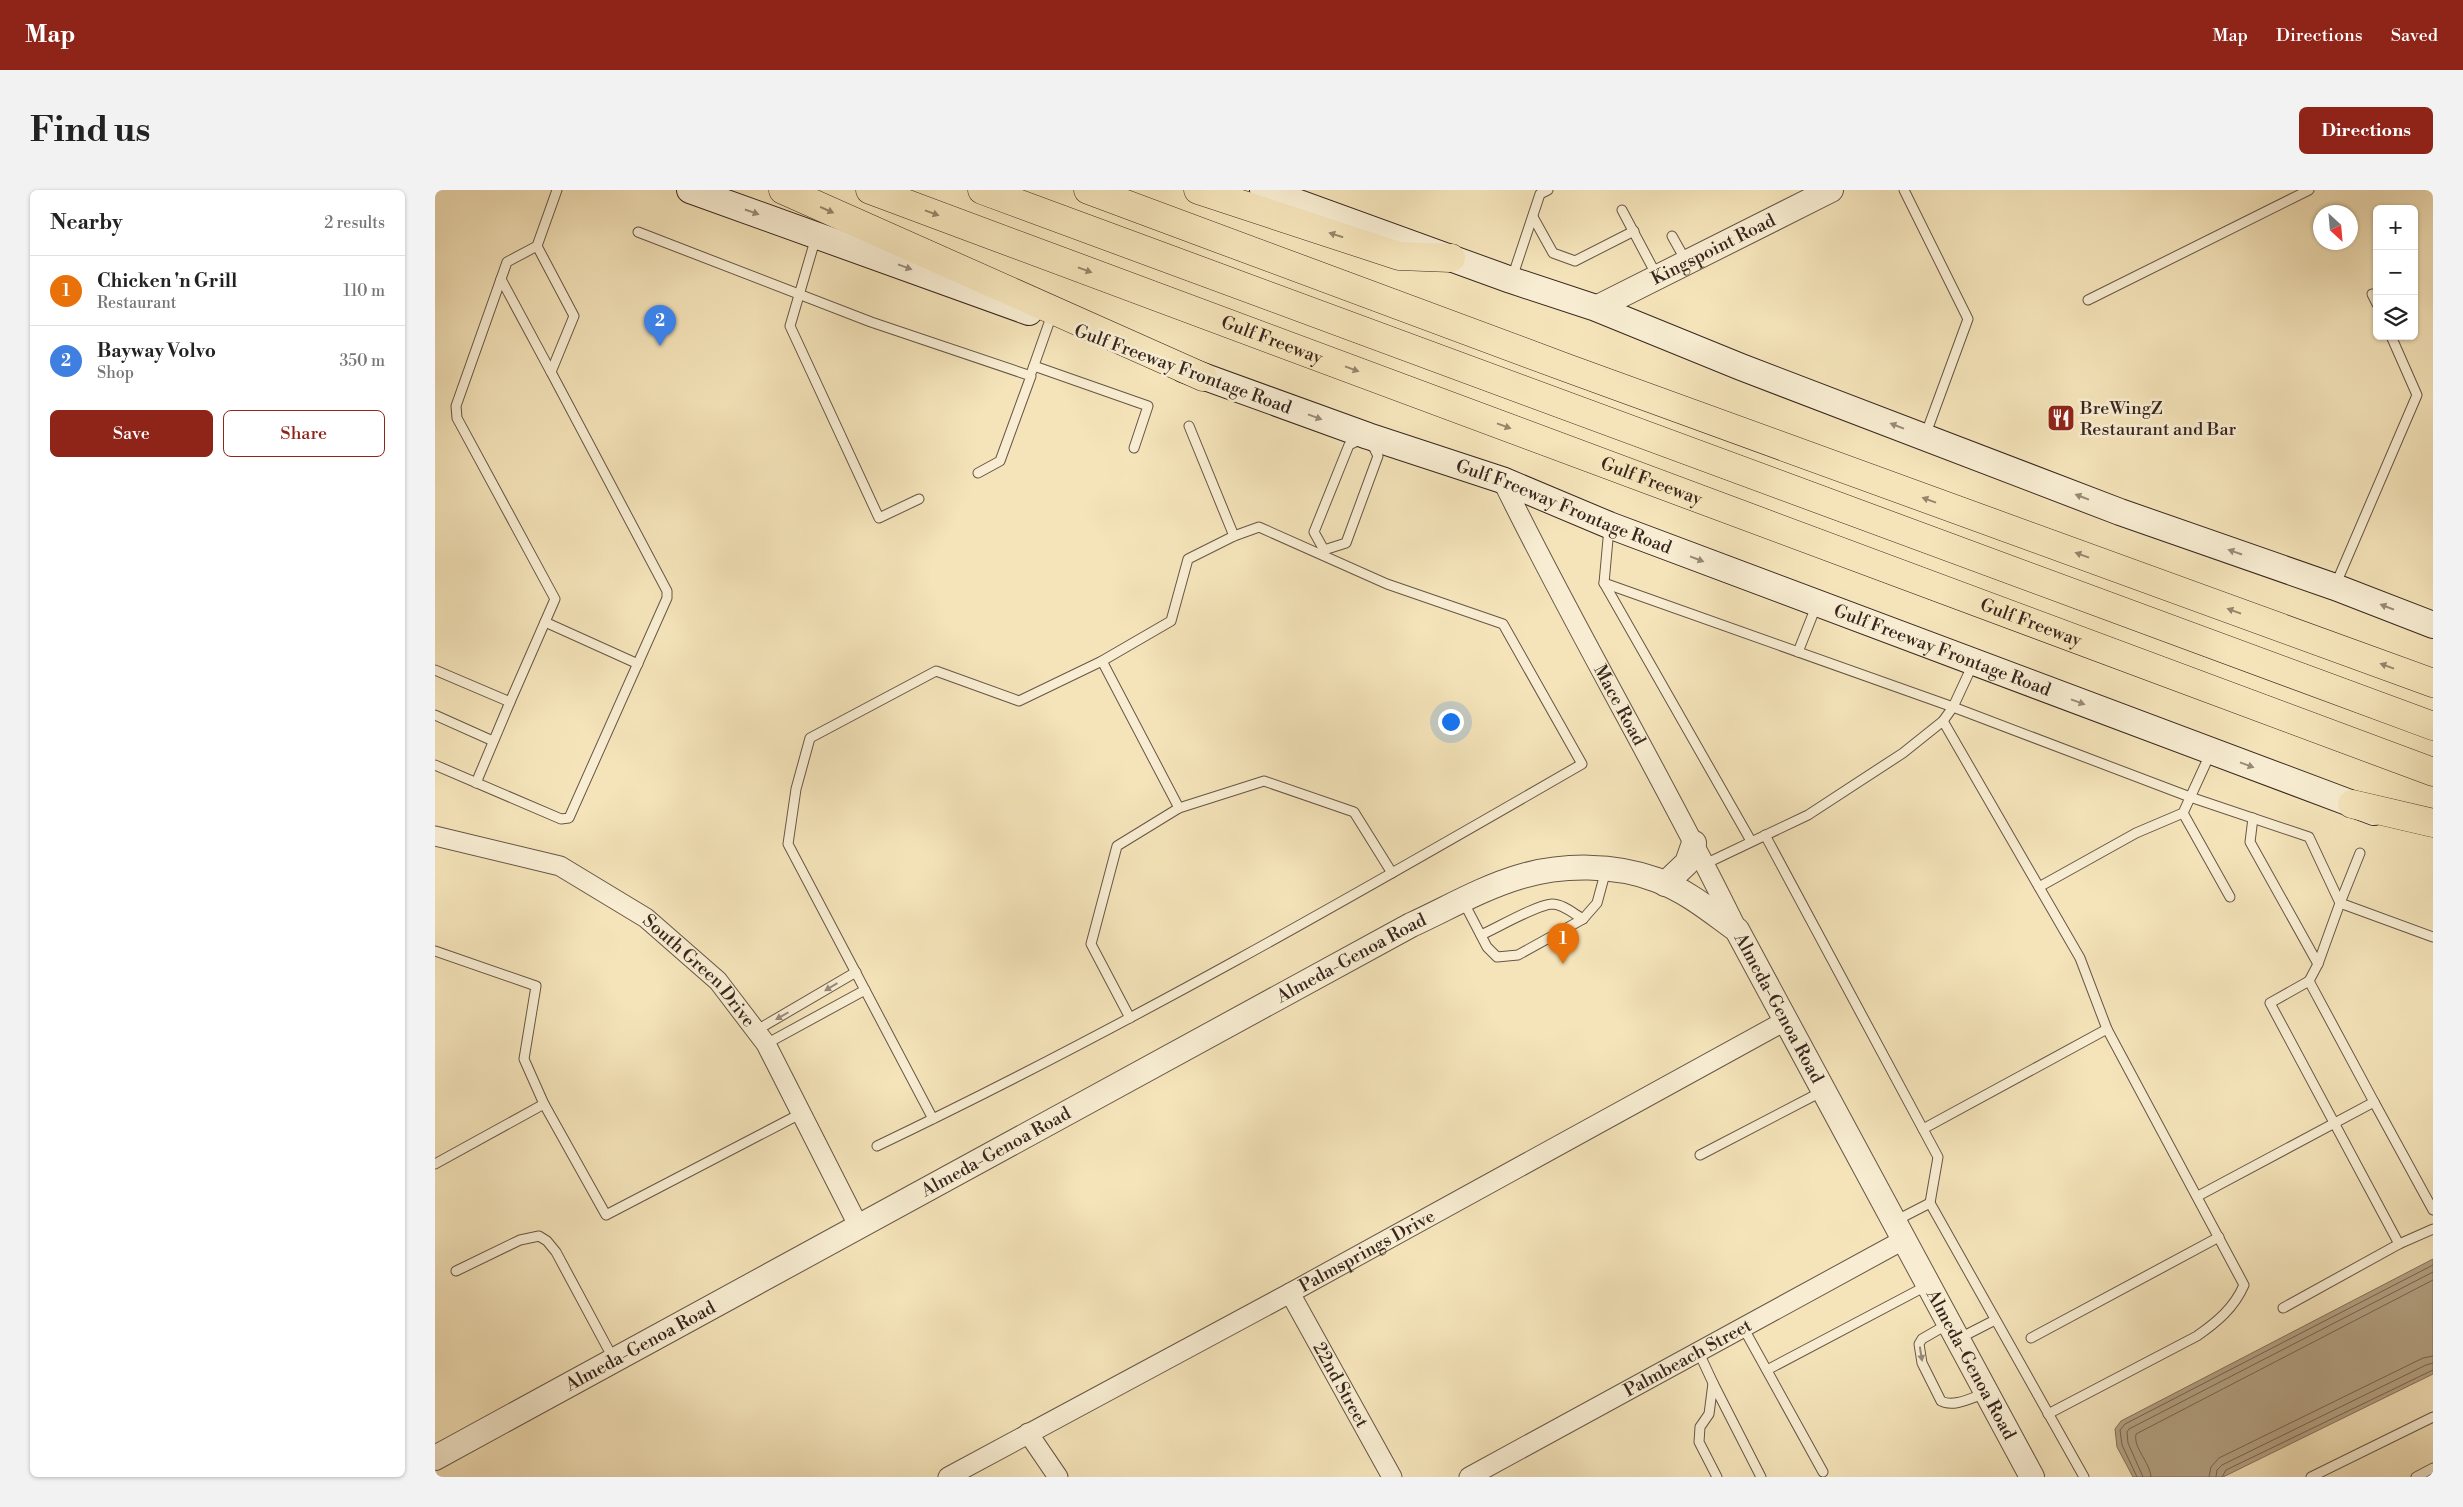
<!DOCTYPE html>
<meta charset="utf-8">
<style>
body{margin:0;font-family:"Libre Bodoni",serif;background:#f2f2f2;color:#222}
.controls{position:absolute;right:15px;top:15px;display:grid;overflow:hidden;border-radius:8px;box-shadow:0 1px 4px #0004}
.controls button{width:45px;height:45px;display:grid;place-items:center;padding:0;border:0;border-bottom:1px solid #e0e0e0;background:#fff;color:#222;font:25px sans-serif}
.compass{position:absolute;left:1878px;top:15px;width:45px;height:45px;border-radius:50%;background:#fff;box-shadow:0 1px 4px #0004;rotate:154deg}
.you{position:absolute;left:1015px;top:531px;width:18px;height:18px;margin:-12px;border:4px solid #fff;border-radius:50%;background:#1a73e8;box-shadow:0 0 0 8px #1a73e833}
.badge{display:grid;place-items:center;width:32px;height:32px;border-radius:50%;background:#8f2418;color:#fff;font-size:16px;font-weight:700}
.pin{position:absolute;translate:-50% -41px;filter:drop-shadow(0 1px 2px #0008)}
.pin::after{content:'';position:absolute;top:26px;width:18px;height:15px;background:inherit;clip-path:polygon(0 0,100% 0,50% 100%)}
.list{margin:0;padding:0;list-style:none}
h2{display:flex;justify-content:space-between;align-items:center;height:65px;margin:0;padding:0 20px;font-size:21px}
h2 small{font-size:16px;font-weight:400;color:#767676}
.list li{display:grid;grid-template-columns:32px 1fr auto;gap:15px;align-items:center;box-sizing:border-box;height:70px;padding:0 20px;border-top:1px solid #e0e0e0}
.list b{display:block;font-size:19px;white-space:nowrap}
.list p{margin:0;font-size:16px;white-space:nowrap;color:#767676}
.list em{font-size:16px;font-style:normal;color:#767676}
.actions{display:flex;gap:10px;padding:15px 20px}
.actions a{flex:1;padding:11px 0;border:1px solid #8f2418;border-radius:8px;text-align:center;font-size:18px;color:#8f2418}
.actions .main{background:#8f2418;color:#fff}
.icon{flex:none;width:28px;height:28px;fill:none;stroke:currentColor;stroke-width:2;stroke-linecap:round;stroke-linejoin:round}
.map{position:relative;flex:none;width:1998px;height:1287px;overflow:hidden;border-radius:8px}
header{display:flex;align-items:center;gap:30px;box-sizing:border-box;height:70px;padding:0 25px;background:#8f2418;color:#fff}
header strong{font-size:24px}
nav{display:flex;gap:28px;margin-inline-start:auto;font-size:18px}
.intro{display:flex;align-items:center;justify-content:space-between;box-sizing:border-box;height:120px;padding:0 30px}
h1{margin:0;font-size:35px}
.button{padding:12px 22px;border-radius:8px;background:#8f2418;color:#fff;font-size:18px;font-weight:700}
main{display:flex;gap:30px;padding:0 30px}
aside{flex:1;background:#fff;border-radius:8px;box-shadow:0 1px 4px #0004}
.map>svg:first-child{display:block}
</style>
<header>
<strong>Map</strong>
<nav><a>Map</a><a>Directions</a><a>Saved</a></nav>
</header>
<div class="intro"><h1>Find us</h1><a class="button">Directions</a></div>
<main>
<aside>
<h2>Nearby<small>2 results</small></h2>
<ul class="list">
<li><span class="badge" style="background:#e8710a">1</span><div><b>Chicken 'n Grill</b><p>Restaurant</p></div><em>110 m</em></li>
<li><span class="badge" style="background:#3f7fe0">2</span><div><b>Bayway Volvo</b><p>Shop</p></div><em>350 m</em></li>
</ul>
<div class="actions"><a class="main">Save</a><a>Share</a></div>
</aside>
<div class="map">
<svg width="1998" height="1287" viewBox="0 0 1998 1287">
<rect width="100%" height="100%" fill="#f5e4ba"/>
<filter id="stains"><feTurbulence type="fractalNoise" baseFrequency=".004" numOctaves="4"/><feColorMatrix values="0 0 0 0 .2 0 0 0 0 .09 0 0 0 0 .02 0 0 0 .5 -.17"/></filter>
<radialGradient id="worn" r=".72"><stop offset=".6" stop-color="#630" stop-opacity="0"/><stop offset="1" stop-color="#630" stop-opacity=".3"/></radialGradient>
<!-- water -->
<polygon fill="#b5a385" stroke="#83715c" points="1998,1069 1998,1184 1788,1287 1698,1287 1682,1257 1680,1239 1686,1231"/>
<g fill="none" stroke-linecap="round" stroke-linejoin="round">
<!-- shore -->
<g stroke="#766452" stroke-width="1">
<polyline points="1702,1287 1687,1255 1685,1240 1690,1234 1998,1075"/>
<polyline points="1708,1287 1693,1253 1692,1242 1694,1239 1998,1082"/>
<path d="M1716 1287C1715 1272 1698 1258 1701 1244L1998 1090"/>
<polyline points="1774,1287 1776,1277 1784,1268 1988,1168 1998,1166"/>
<polyline points="1781,1287 1782,1280 1787,1275 1991,1175 1998,1173"/>
<polyline points="1787,1287 1791,1280 1998,1180"/>
</g>
<defs>
<g id="service">
<polyline points="1469,0 1533,129 1490,246"/>
<polyline points="1187,20 1222,86"/>
<polyline points="1098,27 1118,63 1140,71 1199,41"/>
<polyline points="203,42 436,132 596,186 565,271 543,283"/>
<polyline points="1237,46 1251,71"/>
<polyline points="381,47 355,136 444,328 484,309"/>
<polyline points="1077,88 1105,4 1113,0"/>
<polyline points="66,89 116,182"/>
<polyline points="1937,104 1942,114"/>
<polyline points="1653,110 1874,0"/>
<polyline points="599,176 713,216 699,258"/>
<polyline points="597,181 615,130"/>
<polyline points="754,236 799,346"/>
<polygon points="933,246 943,266 911,353 889,360 879,342 914,255"/>
<polyline points="1174,338 1169,393 1518,517 1755,607 1874,647 1905,713 1883,774 1874,791 1939,912"/>
<polyline points="1169,393 1316,651"/>
<polyline points="1900,396 1982,205 1956,146"/>
<polyline points="110,432 203,474"/>
<polyline points="1363,462 1382,414"/>
<polyline points="667,471 744,618"/>
<polyline points="0,480 75,512 120,409 22,228 21,216 72,72 102,56 122,0"/>
<polyline points="0,525 58,551"/>
<polyline points="1508,531 1518,517 1538,474"/>
<polyline points="0,575 126,629 134,628 232,408 232,401 116,182 139,126 102,56"/>
<polyline points="41,593 75,512"/>
<polyline points="1748,623 1795,707"/>
<polyline points="1818,628 1815,652 1883,774"/>
<polyline points="1330,645 1503,967 1495,1013 1649,1287"/>
<polyline points="1925,663 1905,713 1998,747"/>
<path d="M1270 674 1373 625 1468 563 1508 531 1645 768 1672 839 1809 1095C1799 1118 1782 1132 1762 1146L1613 1224"/>
<polyline points="1604,697 1701,643 1748,623 1776,562"/>
<polyline points="1028,711 1052,757 1062,767 1083,765 1148,729 1162,713 1171,680"/>
<path d="M1046 745C1062 738 1101 715 1117 714 1128 714 1139 724 1148 729"/>
<polyline points="0,761 101,796 89,869 109,914 0,974"/>
<polyline points="1874,791 1835,813 1964,1054 1998,1039"/>
<polyline points="695,828 656,754 682,656 744,618 829,591 919,622 957,683"/>
<polyline points="322,840 421,782"/>
<polyline points="331,854 430,800"/>
<polyline points="109,914 171,1025 367,923"/>
<polyline points="1488,939 1672,839"/>
<path d="M442 956C683 841 915 708 1147 574L1068 434 952 394 824 337 799 346 753 369 736 431 667 471 584 511 501 481 375 548 361 599 353 654 498 929"/>
<polyline points="1265,965 1388,901"/>
<polyline points="1763,1006 1939,912 1998,1020"/>
<polyline points="1460,1031 1495,1013"/>
<polyline points="21,1081 85,1050 104,1046 112,1051 121,1062 179,1170"/>
<polyline points="1848,1118 1964,1054"/>
<path d="M1513 1134 1487 1149 1484 1154 1487 1173 1506 1211C1519 1218 1538 1207 1551 1203"/>
<polyline points="1309,1139 1388,1282"/>
<polyline points="1596,1148 1784,1047"/>
<polyline points="1523,1149 1560,1130"/>
<polyline points="1264,1163 1278,1193"/>
<polyline points="1332,1180 1493,1095"/>
<polyline points="1282,1287 1264,1252 1265,1237 1274,1224 1278,1193 1326,1287"/>
<polyline points="1876,1287 1998,1227"/>
<polyline points="1981,1287 1998,1278"/>
</g>
<g id="minor">
<path id="s1" d="M1067 290C1141 442 1228 587 1302 739"/>
<path id="s2" d="M0 646 125 676 211 728 283 791 331 854 423 1035"/>
<path id="s3" d="M855 1103 957 1287"/>
<polyline points="593,1243 623,1287"/>
<path id="s4" d="M513 1287 855 1103 1350 831"/>
<path id="s5" d="M1034 1287 1470 1049"/>
</g>
<g id="tertiary">
<path id="s6" d="M1161 118 1396 0"/>
<polyline points="1230,694 1252,673 1259,653"/>
<path id="s7" d="M0 1268 976 735C1011 719 1047 698 1084 687 1127 674 1180 674 1222 690 1252 701 1277 722 1302 740L1597 1287"/>
</g>
<g id="secondary">
<polyline points="255,0 594,122"/>
<polyline points="828,0 1076,90 1161,118 1306,177 1685,322 1900,397 1998,435"/>
<path id="s8" d="M748 179 933 246 1067 290 1174 335 1939 622"/>
</g>
<g id="motorway">
<polyline points="348,0 768,187"/>
<path id="s9" d="M435 0 1998 582"/>
<polyline points="547,0 1998,536"/>
<polyline points="653,0 1132,178 1998,493"/>
<polyline points="763,0 964,66 1016,68"/>
<polyline points="1917,614 1998,633"/>
</g>
</defs>
<!-- service casing -->
<use href="#service" stroke="#675646" stroke-width="11"/>
<!-- minor casing -->
<use href="#minor" stroke="#675646" stroke-width="21"/>
<!-- tertiary casing -->
<use href="#tertiary" stroke="#675646" stroke-width="26"/>
<!-- secondary casing -->
<use href="#secondary" stroke="#38261f" stroke-width="28"/>
<!-- motorway casing -->
<use href="#motorway" stroke="#38261f" stroke-width="29"/>
<!-- service -->
<use href="#service" stroke="#f8edd2" stroke-width="9"/>
<!-- minor -->
<use href="#minor" stroke="#f8edd2" stroke-width="19"/>
<!-- tertiary -->
<use href="#tertiary" stroke="#f8edd2" stroke-width="24"/>
<!-- secondary -->
<use href="#secondary" stroke="#f8edd2" stroke-width="26"/>
<!-- motorway -->
<use href="#motorway" stroke="#f5e4ba" stroke-width="28"/>
</g>
<!-- one-way arrows -->
<defs><path id="oneway-solid" d="M-6-.8H1V-3.2L6.5 0L1 3.2V.8H-6Z" transform="scale(1.25)"/></defs>
<g fill="#96856c">
<use href="#oneway-solid" transform="translate(392 20) rotate(24)"/>
<use href="#oneway-solid" transform="translate(497 23) rotate(20)"/>
<use href="#oneway-solid" transform="translate(901 45) rotate(-162)"/>
<use href="#oneway-solid" transform="translate(650 80) rotate(20)"/>
<use href="#oneway-solid" transform="translate(917 179) rotate(20)"/>
<use href="#oneway-solid" transform="translate(1069 236) rotate(20)"/>
<use href="#oneway-solid" transform="translate(1494 310) rotate(-160)"/>
<use href="#oneway-solid" transform="translate(1647 365) rotate(-160)"/>
<use href="#oneway-solid" transform="translate(1799 421) rotate(-160)"/>
<use href="#oneway-solid" transform="translate(1952 476) rotate(-160)"/>
</g>
<g fill="#988a78">
<use href="#oneway-solid" transform="translate(317 22) rotate(19)"/>
<use href="#oneway-solid" transform="translate(470 77) rotate(20)"/>
<use href="#oneway-solid" transform="translate(880 227) rotate(20)"/>
<use href="#oneway-solid" transform="translate(1462 236) rotate(-159)"/>
<use href="#oneway-solid" transform="translate(1647 307) rotate(-159)"/>
<use href="#oneway-solid" transform="translate(1800 362) rotate(-161)"/>
<use href="#oneway-solid" transform="translate(1262 369) rotate(21)"/>
<use href="#oneway-solid" transform="translate(1952 417) rotate(-159)"/>
<use href="#oneway-solid" transform="translate(1643 512) rotate(20)"/>
<use href="#oneway-solid" transform="translate(1812 575) rotate(20)"/>
<use href="#oneway-solid" transform="translate(396 797) rotate(149)"/>
<use href="#oneway-solid" transform="translate(347 826) rotate(150)"/>
<use href="#oneway-solid" transform="translate(1486 1164) rotate(81)"/>
</g>
<!-- icons -->
<defs>
<symbol id="restaurant-square" viewBox="-11 -11 22 22"><rect x="-9" y="-9" width="18" height="18" rx="4" fill="#8f2418" stroke="#f8edd2"/><path d="M-5-6h1v4h1v-4h1v4h1v-4h1v5L-1.5 .5V6h-2V.5L-5-1ZM5-6V6H3V1.5H1.5Q1.5-4 5-6Z" fill="#fff"/></symbol>
</defs>
<g fill-rule="evenodd">
<use href="#restaurant-square" x="1610" y="212" width="32" height="32"/>
</g>
<g text-anchor="middle" stroke-width="5" stroke-linejoin="round" paint-order="stroke">
<!-- street labels -->
<g font-size="18" fill="#38261f" stroke="#f8edd2">
<text dy="6" stroke="none"><textPath href="#s6" startOffset="131">Kingspoint Road</textPath></text>
<text dy="6" stroke="none"><textPath href="#s9" startOffset="429">Gulf Freeway</textPath></text>
<text transform="translate(748 179) rotate(20)" y="6">Gulf Freeway Frontage Road</text>
<text dy="6" stroke="none"><textPath href="#s9" startOffset="834">Gulf Freeway</textPath></text>
<text dy="6" stroke="none"><textPath href="#s8" startOffset="405">Gulf Freeway Frontage Road</textPath></text>
<text dy="6" stroke="none"><textPath href="#s9" startOffset="1239">Gulf Freeway</textPath></text>
<text dy="6" stroke="none"><textPath href="#s8" startOffset="810">Gulf Freeway Frontage Road</textPath></text>
<text dy="6" stroke="none"><textPath href="#s1" startOffset="254">Mace Road</textPath></text>
<text dy="6" stroke="none"><textPath href="#s7" startOffset="1044">Almeda-Genoa Road</textPath></text>
<text dy="6" stroke="none"><textPath href="#s2" startOffset="304">South Green Drive</textPath></text>
<text dy="6" stroke="none"><textPath href="#s7" startOffset="1554">Almeda-Genoa Road</textPath></text>
<text dy="6" stroke="none"><textPath href="#s7" startOffset="639">Almeda-Genoa Road</textPath></text>
<text dy="6" stroke="none"><textPath href="#s4" startOffset="476">Palmsprings Drive</textPath></text>
<text dy="6" stroke="none"><textPath href="#s7" startOffset="234">Almeda-Genoa Road</textPath></text>
<text dy="6" stroke="none"><textPath href="#s5" startOffset="249">Palmbeach Street</textPath></text>
<text dy="6" stroke="none"><textPath href="#s7" startOffset="1959">Almeda-Genoa Road</textPath></text>
<text dy="6" stroke="none"><textPath href="#s3" startOffset="105">22nd Street</textPath></text>
</g>
<!-- poi labels -->
<g font-size="18" fill="#38261f" stroke="#f8edd2" text-anchor="start">
<text x="1645" y="224">BreWingZ<tspan x="1645" dy="21">Restaurant and Bar</tspan></text>
</g>
</g>
<rect width="100%" height="100%" filter="url(#stains)"/>
<rect width="100%" height="100%" fill="url(#worn)"/>
</svg>
<div class="controls">
<button>+</button>
<button>−</button>
<button><svg class="icon" aria-label="layers" viewBox="0 0 24 24"><path d="M12 4l9 5-9 5-9-5zM3 14l9 5 9-5"/></svg></button>
</div>
<svg class="compass" viewBox="-18 -18 36 36"><path d="M0-13l5 13h-10z" fill="#e53935"/><path d="M0 13l5-13h-10z" fill="#767676"/></svg>
<div class="you"></div>
<div class="pin badge" style="left:1128px;top:774px;background:#e8710a">1</div>
<div class="pin badge" style="left:225px;top:156px;background:#3f7fe0">2</div>
</div>
</main>
